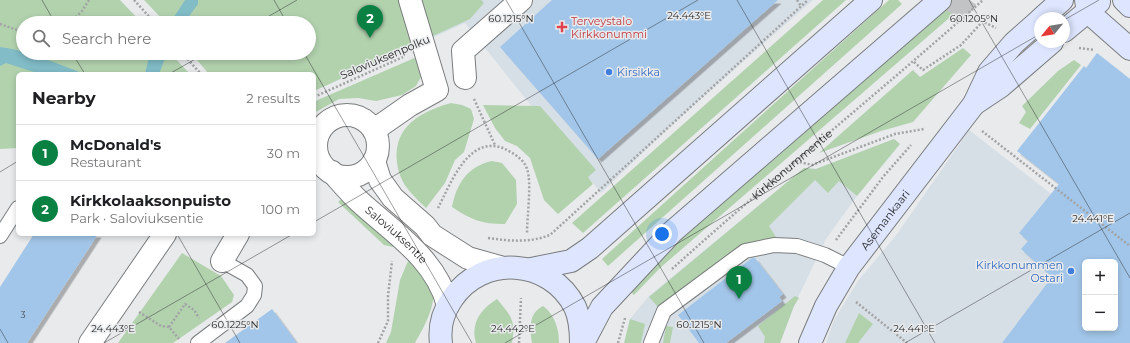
<!DOCTYPE html>
<meta charset="utf-8">
<style>
body{margin:0;font-family:Montserrat,sans-serif;background:#f2f2f2;color:#202124}
.controls{position:absolute;right:12px;bottom:12px;display:grid;overflow:hidden;border-radius:6px;box-shadow:0 2px 6px #0003}
.controls button{width:36px;height:36px;display:grid;place-items:center;padding:0;border:0;border-bottom:1px solid #e0e0e0;background:#fff;color:#202124;font:20px sans-serif}
.compass{position:absolute;left:1034px;top:12px;width:36px;height:36px;border-radius:50%;background:#fff;box-shadow:0 2px 6px #0003;rotate:240deg}
.you{position:absolute;left:662px;top:234px;width:14px;height:14px;margin:-10px;border:3px solid #fff;border-radius:50%;background:#1a73e8;box-shadow:0 0 0 6px #1a73e833}
.badge{display:grid;place-items:center;width:26px;height:26px;border-radius:50%;background:#0b8043;color:#fff;font-size:13px;font-weight:700}
.pin{position:absolute;translate:-50% -33px;filter:drop-shadow(0 1px 2px #0008)}
.pin::after{content:'';position:absolute;top:21px;width:14px;height:12px;background:inherit;clip-path:polygon(0 0,100% 0,50% 100%)}
.list{margin:0;padding:0;list-style:none}
h2{display:flex;justify-content:space-between;align-items:center;height:52px;margin:0;padding:0 16px;font-size:17px}
h2 small{font-size:13px;font-weight:400;color:#757577}
.list li{display:grid;grid-template-columns:26px 1fr auto;gap:12px;align-items:center;box-sizing:border-box;height:56px;padding:0 16px;border-top:1px solid #e0e0e0}
.list b{display:block;font-size:15px;white-space:nowrap}
.list p{margin:0;font-size:13px;white-space:nowrap;color:#757577}
.list em{font-size:13px;font-style:normal;color:#757577}
.icon{flex:none;width:22px;height:22px;fill:none;stroke:currentColor;stroke-width:2;stroke-linecap:round;stroke-linejoin:round}
.map{position:relative;flex:none;width:1130px;height:343px;overflow:hidden}
.search{position:absolute;background:#fff;box-shadow:0 2px 6px #0003;left:16px;top:16px;width:300px;height:44px;display:flex;align-items:center;gap:10px;box-sizing:border-box;padding:0 14px;border-radius:22px;color:#757577;font-size:15px}
.panel{position:absolute;background:#fff;box-shadow:0 2px 6px #0003;left:16px;top:72px;width:300px;height:164px;border-radius:6px}
.map>svg:first-child{display:block}
</style>
<div class="map">
<svg width="1130" height="343" viewBox="0 0 1130 343">
<defs>
<filter id="shadow"><feDropShadow dx="3.5" dy="3.5" stdDeviation="0" flood-color="#0004"/></filter>
</defs>
<rect width="100%" height="100%" fill="#e8eaec"/>
<!-- built -->
<g fill="#d7dfe6" fill-rule="evenodd">
<polygon points="257,0 813,0 675,122 601,193 465,23 314,91 314,74 309,53 309,23"/>
<path d="M969 130 1130 255V343H826L834 320 858 281 897 234ZM1085 262H1115V328H1085Z"/>
<polygon points="894,139 900,144 857,196 826,239 794,306 780,343 624,343 630,319 649,296 804,168 816,169"/>
</g>
<!-- green -->
<g fill="#b2d2ae">
<polygon points="0,0 120,0 142,23 23,23 23,53 170,53 190,74 18,74 18,148 0,149"/>
<polygon points="144,0 481,0 484,3 470,19 314,91 314,74 209,74 191,53 309,53 309,23 166,23"/>
<polygon points="823,0 846,0 583,233 572,223"/>
<polygon points="889,0 898,0 902,4 608,266 602,259"/>
<polygon points="952,0 970,0 660,268 634,295 629,290 676,243"/>
<polygon points="963,48 971,55 913,122 881,131 819,153 913,70 920,77"/>
<polygon points="419,56 422,75 416,86 402,95 376,101 358,98 339,99 314,113 314,102 320,99"/>
<polygon points="1074,60 1081,65 1030,129 1019,123 1026,112 1022,106 1058,71"/>
<path d="M451 103 462 105 471 109 474 119 464 152 455 160 445 183 426 208C417 199 404 188 400 175 387 132 415 113 451 103Z"/>
<polygon points="483,105 540,106 596,170 588,177 593,184 558,214 544,200 530,158 517,146 505,141 495,128"/>
<polygon points="894,139 900,144 857,196 839,181 828,193 815,180 769,226 776,237 742,245 658,307 649,297 804,168 816,169"/>
<path d="M492 161 502 163 516 180 517 204 505 224C481 224 472 220 452 207 456 184 468 166 492 161Z"/>
<polygon points="346,195 399,245 393,247 384,245 338,202"/>
<polygon points="182,253 221,276 234,295 232,302 173,343 118,343"/>
<path d="M411 254C417 262 424 270 430 279 441 298 424 327 415 343H386L391 332 400 280Z"/>
<polygon points="795,296 799,298 794,306 780,343 764,343 765,337 758,326"/>
<path d="M497 299C511 316 516 320 512 343H476C470 323 481 309 497 299Z"/>
<path d="M543 306C555 315 559 329 559 343H532C530 328 528 314 543 306Z"/>
<polygon points="859,313 873,324 858,343 845,343"/>
<polygon points="630,319 645,324 641,343 624,343"/>
<polygon points="666,326 673,327 670,343 663,343"/>
</g>
<!-- water -->
<g fill="#81bcc7">
<polygon points="185,0 198,0 198,4 184,23 170,23"/>
<path d="M0 47C29 51 56 63 84 74H40L6 63 0 66Z"/>
<polygon points="150,53 167,53 159,74 145,74"/>
</g>
<!-- building -->
<g fill="#a2c6e9" fill-rule="evenodd" filter="url(#shadow)">
<polygon points="552,0 778,0 598,159 500,47"/>
<path d="M1097 53 1130 79V343H1002L1052 277 1021 249 1028 241 1019 233 1059 184 1017 151 1084 66 1086 68ZM1085 262H1115V328H1085Z"/>
<polygon points="34,234 98,234 27,343 0,343 0,287"/>
<polygon points="752,258 755,258 783,294 779,297 782,301 726,343 699,343 678,315"/>
<polygon points="272,309 297,343 225,343"/>
</g>
<g fill="none" stroke-linecap="round" stroke-linejoin="round">
<!-- street-tunnel -->
<polyline stroke="#c2c3c5" stroke-width="22" stroke-dasharray="22 11" stroke-linecap="butt" points="952,0 974,17"/>
<defs>
<g id="lane">
<polyline points="0,236 18,208"/>
<polyline points="198,343 247,306 254,295 255,286 247,275 222,261"/>
<polyline points="651,343 664,311 745,251 774,245 797,246 825,255 849,267"/>
</g>
<g id="street">
<polyline points="465,78 463,51 521,0"/>
<circle cx="347" cy="146" r="31"/>
<polyline points="374,130 410,105 437,90 410,0"/>
<polyline points="374,161 380,180 393,198 425,226 432,235 468,258 500,267"/>
<path id="s2" d="M332 172C341 182 350 193 360 202 394 233 435 258 448 305"/>
<polyline points="222,261 238,234"/>
<polyline points="90,343 165,234"/>
</g>
<g id="secondary">
<polyline points="1086,0 1088,12 1130,49"/>
<polyline points="1124,0 1130,6"/>
<polyline points="1042,18 1062,0"/>
<polyline points="1064,31 1099,2"/>
<polyline points="974,104 1001,86 1052,42"/>
<polyline points="531,269 571,261 590,248 871,0"/>
<path d="M441 343C439 328 443 312 452 299 482 254 550 258 575 307 580 318 581 331 581 343"/>
<polyline points="583,343 602,307 672,232 940,0"/>
<path id="s3" d="M810 343 826 306 849 267 974 104 989 72 1014 43 1040 20"/>
</g>
</defs>
<!-- lane casing -->
<use href="#lane" stroke="#7b7d7e" stroke-width="16"/>
<!-- street casing -->
<use href="#street" stroke="#7b7d7e" stroke-width="24"/>
<!-- secondary casing -->
<use href="#secondary" stroke="#7b7d7e" stroke-width="24"/>
<!-- path -->
<g stroke="#a2a3a5" stroke-width="2.5" stroke-dasharray="2 2" stroke-linecap="butt">
<polyline points="134,0 155,23"/>
<polyline points="797,0 801,6"/>
<polyline points="974,17 996,28"/>
<polyline points="70,23 82,11 89,0"/>
<polyline points="0,24 23,32"/>
<polyline points="1079,48 1094,50"/>
<polyline points="182,53 201,74"/>
<polyline points="914,62 923,70 961,45 983,21"/>
<polyline points="314,97 403,57"/>
<polyline points="474,99 495,145"/>
<polyline points="982,131 1130,246"/>
<polyline points="796,161 812,165 895,134 924,129"/>
<path d="M438 208C451 183 469 133 505 149 513 153 524 159 527 169 532 182 527 217 527 233"/>
<path d="M488 238C510 241 529 243 550 235L808 0"/>
<polyline points="836,240 883,177 911,145"/>
<path id="s1" d="M672 269C774 177 881 91 983 0"/>
<polyline points="856,302 907,343"/>
<polyline points="139,312 161,326 169,327 179,339"/>
<polyline points="169,327 185,304 194,310 199,318"/>
<polyline points="378,343 388,321 388,296 392,261"/>
<polyline points="519,343 521,298"/>
<polyline points="618,343 625,318"/>
</g>
<!-- lane -->
<use href="#lane" stroke="#fff" stroke-width="14"/>
<!-- street -->
<use href="#street" stroke="#fff" stroke-width="22"/>
<!-- secondary -->
<use href="#secondary" stroke="#dde6fe" stroke-width="22"/>
</g>
<!-- ticks -->
<path fill="none" stroke="#29292a" stroke-width="1" stroke-opacity="0.45" d="M42 0 55 23M274 0 287 23M506 0 704 343M737 0 935 343M969 0 1130 278M1064 20 1099 0M257 23 297 0M72 53 85 74M304 53 472 343M169 74 206 53M0 172 18 161M314 222 698 0M177 234 240 343M0 329 8 343M104 343 293 234M505 343 1040 34M905 343 1130 213"/>
<!-- markers -->
<path fill="#e0444e" stroke="#e8eaec" stroke-width="1.5" d="M560 21h4v4h4v4h-4v4h-4v-4h-4v-4h4z"/>
<g fill="#3f7fe0" stroke="#e8eaec" stroke-width="1.5">
<circle cx="609" cy="72" r="4"/>
<circle cx="1071" cy="271" r="4"/>
</g>
<g text-anchor="middle" stroke-width="3" stroke-linejoin="round" paint-order="stroke">
<!-- number labels -->
<g font-size="9" fill="#47505a">
<text x="23" y="318">3</text>
</g>
<!-- health labels -->
<g font-size="11" fill="#be3a42" stroke="#e8eaec" text-anchor="start">
<text x="571" y="25">Terveystalo<tspan x="571" dy="13">Kirkkonummi</tspan></text>
</g>
<!-- street labels -->
<g font-size="11" fill="#29292a" stroke="#e8eaec">
<text transform="translate(385 57) rotate(-23)" y="4">Saloviuksenpolku</text>
<text dy="4" stroke="none"><textPath href="#s1" startOffset="159">Kirkkonummentie</textPath></text>
<text dy="4" stroke="none"><textPath href="#s3" startOffset="145">Asemankaari</textPath></text>
<text dy="4" stroke="none"><textPath href="#s2" startOffset="90">Saloviuksentie</textPath></text>
</g>
<!-- shop labels -->
<g font-size="11" fill="#366cbe" stroke="#e8eaec" text-anchor="start">
<text x="617" y="76">Kirsikka</text>
<text x="1063" y="269" text-anchor="end">Kirkkonummen<tspan x="1063" dy="13">Ostari</tspan></text>
</g>
</g>
<g font-size="10" text-anchor="middle" fill="#29292a" stroke="#e8eaec" stroke-width="3" stroke-linejoin="round" paint-order="stroke">
<text x="689" y="19">24.443°E</text>
<text x="511" y="22">60.1215°N</text>
<text x="974" y="22">60.1205°N</text>
<text x="1093" y="222">24.441°E</text>
<text x="235" y="328">60.1225°N</text>
<text x="699" y="328">60.1215°N</text>
<text x="113" y="332">24.443°E</text>
<text x="513" y="332">24.442°E</text>
<text x="914" y="332">24.441°E</text>
</g>
</svg>
<div class="controls">
<button>+</button>
<button>−</button>
</div>
<svg class="compass" viewBox="-18 -18 36 36"><path d="M0-13l5 13h-10z" fill="#e53935"/><path d="M0 13l5-13h-10z" fill="#757577"/></svg>
<div class="you"></div>
<div class="pin badge" style="left:739px;top:299px">1</div>
<div class="pin badge" style="left:370px;top:38px">2</div>
<div class="search"><svg class="icon" aria-label="search" viewBox="0 0 24 24"><circle cx="10" cy="10" r="6"/><path d="M15 15l6 6"/></svg>Search here</div>
<section class="panel">
<h2>Nearby<small>2 results</small></h2>
<ul class="list">
<li><span class="badge">1</span><div><b>McDonald's</b><p>Restaurant</p></div><em>30 m</em></li>
<li><span class="badge">2</span><div><b>Kirkkolaaksonpuisto</b><p>Park · Saloviuksentie</p></div><em>100 m</em></li>
</ul>
</section>
</div>
